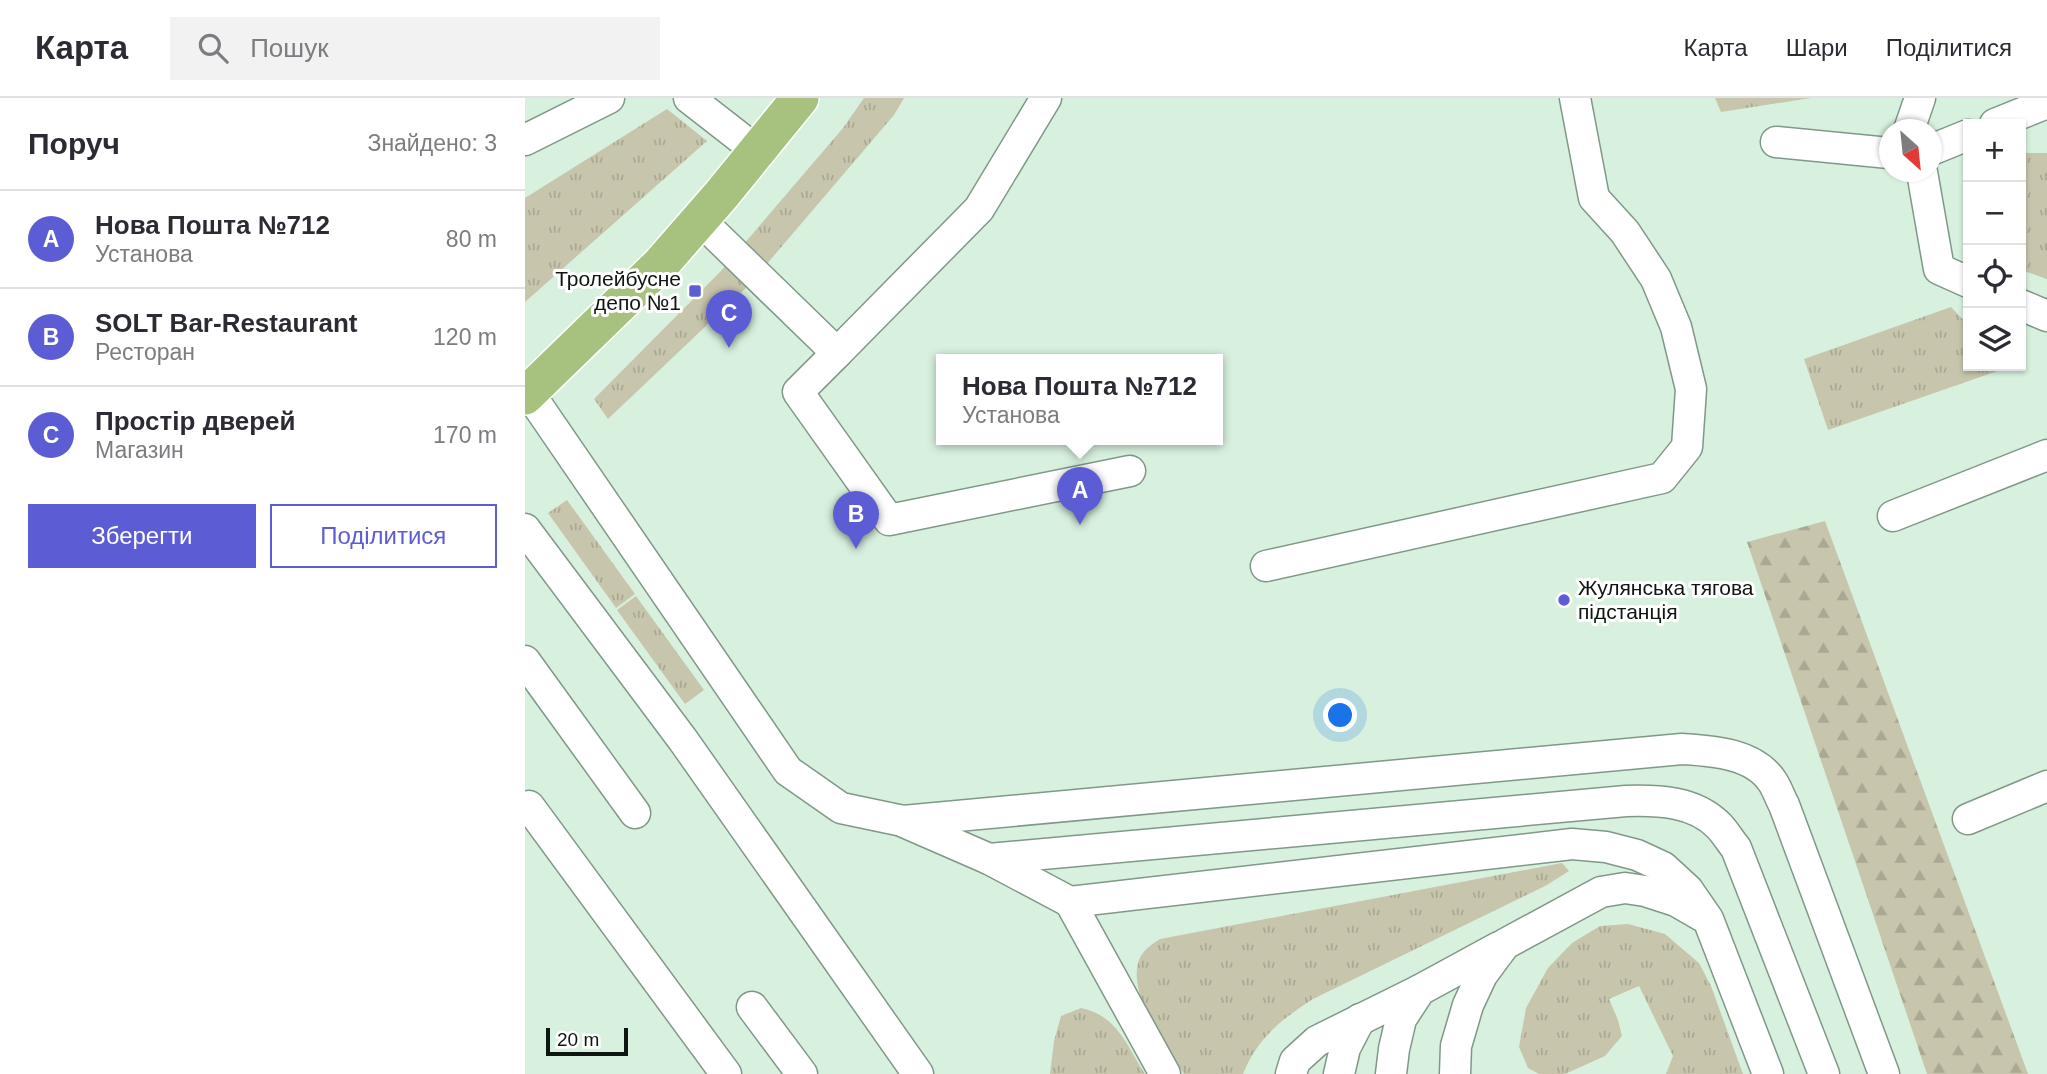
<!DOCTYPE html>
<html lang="uk">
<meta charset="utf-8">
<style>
body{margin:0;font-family:Helvetica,sans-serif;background:#f2f2f3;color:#2b2b33}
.controls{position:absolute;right:21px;top:21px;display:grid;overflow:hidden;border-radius:0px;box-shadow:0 2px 5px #0004}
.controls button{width:63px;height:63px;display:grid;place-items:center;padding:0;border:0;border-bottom:2px solid #e1e1e2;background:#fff;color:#2b2b33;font:35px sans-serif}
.compass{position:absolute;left:1354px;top:21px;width:63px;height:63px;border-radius:50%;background:#fff;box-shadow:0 2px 5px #0004;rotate:153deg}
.scale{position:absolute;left:21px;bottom:18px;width:82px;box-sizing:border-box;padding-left:7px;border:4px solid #0d1610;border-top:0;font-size:19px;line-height:24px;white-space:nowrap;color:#0d1610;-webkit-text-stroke:5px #fff;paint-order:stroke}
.you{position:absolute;left:816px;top:618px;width:24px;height:24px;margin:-18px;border:5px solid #fff;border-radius:50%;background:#1a73e8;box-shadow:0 0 0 10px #1a73e833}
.badge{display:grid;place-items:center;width:46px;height:46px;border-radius:50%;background:#5c5dd5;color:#fff;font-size:23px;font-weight:700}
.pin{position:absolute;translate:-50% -58px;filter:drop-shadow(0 2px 4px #0008)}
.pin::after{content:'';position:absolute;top:37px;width:24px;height:21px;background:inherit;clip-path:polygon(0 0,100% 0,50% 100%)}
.popup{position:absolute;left:411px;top:256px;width:287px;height:91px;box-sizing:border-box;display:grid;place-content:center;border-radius:0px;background:#fff;filter:drop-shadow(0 2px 5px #0005);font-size:23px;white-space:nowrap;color:#7c7c81}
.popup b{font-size:26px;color:#2b2b33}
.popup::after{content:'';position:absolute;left:50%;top:100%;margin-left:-14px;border:14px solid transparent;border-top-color:#fff}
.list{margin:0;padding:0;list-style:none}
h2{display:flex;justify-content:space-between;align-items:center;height:91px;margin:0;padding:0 28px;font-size:30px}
h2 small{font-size:23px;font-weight:400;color:#7c7c81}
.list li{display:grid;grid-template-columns:46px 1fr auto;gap:21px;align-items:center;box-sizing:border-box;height:98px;padding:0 28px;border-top:2px solid #e1e1e2}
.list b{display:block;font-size:26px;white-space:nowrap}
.list p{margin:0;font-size:23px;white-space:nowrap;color:#7c7c81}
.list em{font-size:23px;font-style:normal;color:#7c7c81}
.actions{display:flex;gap:14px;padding:21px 28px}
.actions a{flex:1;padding:16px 0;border:2px solid #5c5dd5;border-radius:0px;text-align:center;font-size:24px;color:#5c5dd5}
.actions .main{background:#5c5dd5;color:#fff}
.icon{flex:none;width:38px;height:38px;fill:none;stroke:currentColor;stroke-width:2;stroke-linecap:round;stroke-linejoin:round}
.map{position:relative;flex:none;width:1522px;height:976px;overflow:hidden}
header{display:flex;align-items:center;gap:42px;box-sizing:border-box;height:98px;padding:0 35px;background:#fff;border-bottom:2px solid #e1e1e2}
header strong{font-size:33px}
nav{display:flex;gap:38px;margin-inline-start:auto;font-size:24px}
.search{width:490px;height:63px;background:#f2f2f3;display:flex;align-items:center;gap:18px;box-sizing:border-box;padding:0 24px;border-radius:0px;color:#7c7c81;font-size:26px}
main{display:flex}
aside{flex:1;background:#fff}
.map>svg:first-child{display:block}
</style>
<header>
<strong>Карта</strong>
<div class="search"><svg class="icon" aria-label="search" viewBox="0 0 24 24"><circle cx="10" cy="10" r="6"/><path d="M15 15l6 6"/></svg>Пошук</div>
<nav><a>Карта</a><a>Шари</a><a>Поділитися</a></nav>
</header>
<main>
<aside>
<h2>Поруч<small>Знайдено: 3</small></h2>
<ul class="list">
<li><span class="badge">A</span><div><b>Нова Пошта №712</b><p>Установа</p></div><em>80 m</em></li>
<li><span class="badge">B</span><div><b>SOLT Bar-Restaurant</b><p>Ресторан</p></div><em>120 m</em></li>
<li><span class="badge">C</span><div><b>Простір дверей</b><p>Магазин</p></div><em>170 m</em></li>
</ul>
<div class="actions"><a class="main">Зберегти</a><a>Поділитися</a></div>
</aside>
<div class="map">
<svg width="1522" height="976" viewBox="0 0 1522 976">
<defs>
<pattern id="grass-tufts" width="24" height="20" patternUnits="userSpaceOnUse" patternTransform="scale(1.75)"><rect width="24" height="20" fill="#c7c5ac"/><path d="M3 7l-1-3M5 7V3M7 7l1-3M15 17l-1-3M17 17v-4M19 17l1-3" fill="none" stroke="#aaa893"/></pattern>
<pattern id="forest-firs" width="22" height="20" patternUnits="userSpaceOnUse" patternTransform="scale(1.75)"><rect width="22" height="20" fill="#c7c5ac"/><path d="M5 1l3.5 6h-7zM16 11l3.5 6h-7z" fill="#aaa893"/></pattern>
</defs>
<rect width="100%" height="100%" fill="#d8f1de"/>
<!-- grass -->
<g fill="url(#grass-tufts)">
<polygon points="339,0 379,0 369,17 223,188 83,321 69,301 195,174 318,30"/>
<polygon points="1190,0 1286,0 1196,14"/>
<polygon points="142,11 182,43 0,204 0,100"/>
<polygon points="1496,55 1522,55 1522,181 1496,172"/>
<polygon points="1426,209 1443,227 1443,268 1484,269 1303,332 1279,261"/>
<polygon points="42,402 110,496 91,510 23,415"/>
<polygon points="111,498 179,592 160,606 92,512"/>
<path d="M1037 765 1044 773 1022 787 788 901C756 922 733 939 718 976H659C642 947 604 900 613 865 616 853 626 847 635 841Z"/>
<polygon points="1103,826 1140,836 1174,865 1186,888 1218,976 1141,976 1148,958 1114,888 1084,901 1093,922 1097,938 1080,958 1040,976 1014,976 1003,970 994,949 1001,910 1023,870 1047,845 1075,828"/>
<path d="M556 910C592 917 602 948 620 976H525L529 943 536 918Z"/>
</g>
<!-- forest -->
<polygon fill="url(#forest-firs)" points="1300,423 1503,976 1402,976 1222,444"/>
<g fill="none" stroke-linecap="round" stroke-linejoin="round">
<defs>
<g id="minor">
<polyline points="164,0 232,53"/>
<polyline points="1470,26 1522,5"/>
<polyline points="1384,32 1395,0"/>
<polyline points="0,42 84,0"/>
<polyline points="1251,44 1364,55"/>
<polyline points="1406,52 1443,37"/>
<polyline points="1397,74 1414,171 1443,184"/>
<polyline points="175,122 312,255 454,111 521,0"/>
<polyline points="1496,207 1522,218"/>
<polyline points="312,255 273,294 364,422 605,373"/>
<path d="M4 295 263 673 316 710 378 723 1157 651C1187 653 1228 655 1247 683 1252 690 1255 700 1259 707L1359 976"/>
<polyline points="1368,418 1522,357"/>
<polyline points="0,431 158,642 393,976"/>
<polyline points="741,468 1137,380 1162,349 1166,291 1151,229 1131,181 1100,134 1069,100 1050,0"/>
<polyline points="0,563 110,715"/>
<polyline points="4,708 201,976"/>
<polyline points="1443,721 1522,688"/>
<path d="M379 724 464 761 1101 703C1133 702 1170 703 1194 728 1200 734 1205 743 1211 750L1299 976"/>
<polyline points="464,761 545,804 1047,746 1081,749 1112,757 1138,769 1163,792 1183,821 1243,976"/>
<polyline points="545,804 640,976"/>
<polyline points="227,909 277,976"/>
<polyline points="766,976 770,963 792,943 895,892"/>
<polyline points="814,976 820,950 835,921"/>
<polyline points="866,976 869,951 876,921 895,892 974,849"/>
<polyline points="930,976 931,948 943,907 957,877 980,846 1076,794 1100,790 1120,793 1151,803 1177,818"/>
</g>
<polyline id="major" points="0,298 136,166 197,96 275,0"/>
</defs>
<!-- minor casing -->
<use href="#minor" stroke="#809887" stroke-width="33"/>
<!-- major casing -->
<use href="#major" stroke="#fff" stroke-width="40"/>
<!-- minor -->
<use href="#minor" stroke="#fff" stroke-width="30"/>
<!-- major -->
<use href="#major" stroke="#a7c17e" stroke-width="37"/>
</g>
<!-- markers -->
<g fill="#5c5dd5" stroke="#fff" stroke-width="2.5">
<rect x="163" y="186" width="14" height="14" rx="3.5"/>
<circle cx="1039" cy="502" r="7"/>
</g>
<g text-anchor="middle" stroke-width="6" stroke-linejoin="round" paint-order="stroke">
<!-- poi labels -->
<g font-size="21" fill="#0d1610" stroke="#fff" text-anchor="end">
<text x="156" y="188">Тролейбусне<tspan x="156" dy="24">депо №1</tspan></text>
<text x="1053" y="497" text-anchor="start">Жулянська тягова<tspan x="1053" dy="24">підстанція</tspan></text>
</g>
</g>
</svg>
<div class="controls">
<button>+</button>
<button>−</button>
<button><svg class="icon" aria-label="locate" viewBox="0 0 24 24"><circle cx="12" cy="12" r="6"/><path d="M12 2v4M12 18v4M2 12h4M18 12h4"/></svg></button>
<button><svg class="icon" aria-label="layers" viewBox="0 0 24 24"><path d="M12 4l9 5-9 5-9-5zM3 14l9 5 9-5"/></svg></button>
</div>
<svg class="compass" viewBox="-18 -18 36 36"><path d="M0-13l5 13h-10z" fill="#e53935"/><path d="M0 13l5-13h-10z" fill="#7c7c81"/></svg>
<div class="scale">20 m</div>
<div class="you"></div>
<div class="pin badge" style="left:555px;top:427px">A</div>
<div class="popup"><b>Нова Пошта №712</b>Установа</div>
<div class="pin badge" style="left:331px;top:451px">B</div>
<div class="pin badge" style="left:204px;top:250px">C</div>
</div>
</main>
